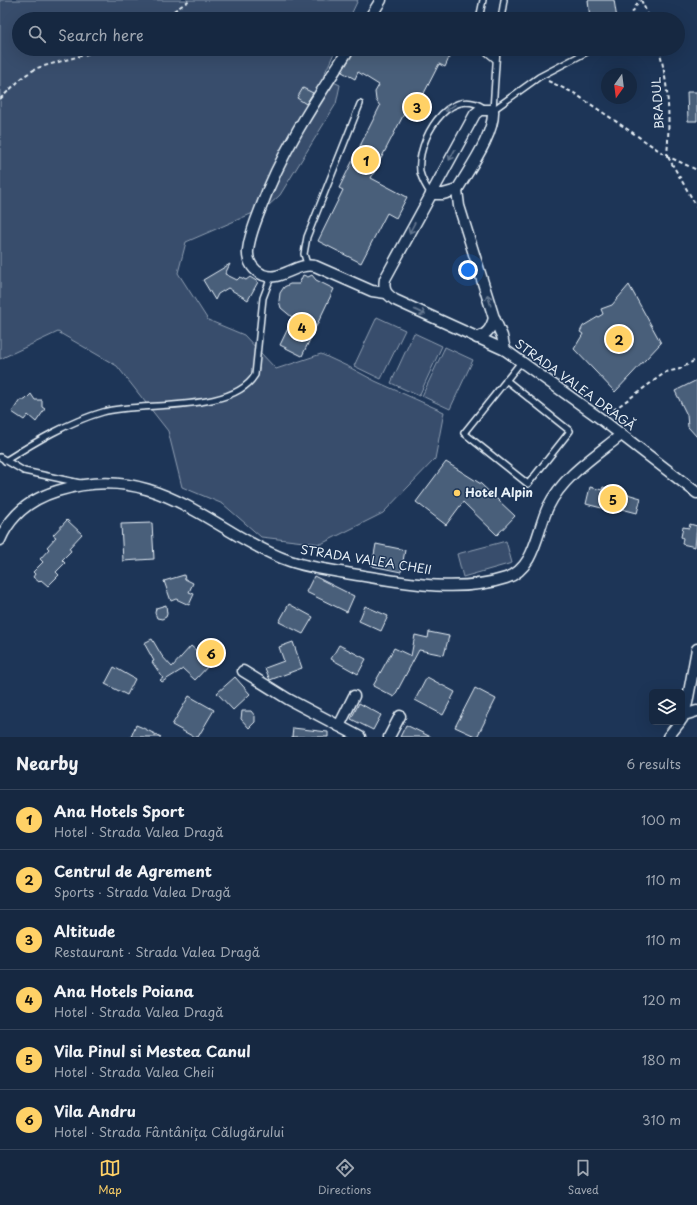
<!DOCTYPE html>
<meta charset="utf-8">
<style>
body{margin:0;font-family:"Playpen Sans",sans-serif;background:#1f3048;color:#f1f3f6}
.controls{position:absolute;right:12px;bottom:12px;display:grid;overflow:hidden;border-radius:6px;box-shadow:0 4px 16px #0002}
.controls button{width:36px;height:36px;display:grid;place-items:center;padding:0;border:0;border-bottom:1px solid #35445a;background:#162841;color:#f1f3f6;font:20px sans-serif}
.compass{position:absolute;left:601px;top:68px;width:36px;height:36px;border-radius:50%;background:#162841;box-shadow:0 4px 16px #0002;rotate:194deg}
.you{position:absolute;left:468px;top:270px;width:14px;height:14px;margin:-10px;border:3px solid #fff;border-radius:50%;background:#1a73e8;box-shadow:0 0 0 6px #1a73e833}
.badge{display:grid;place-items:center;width:26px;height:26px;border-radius:50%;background:#ffd166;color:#111;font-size:13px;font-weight:700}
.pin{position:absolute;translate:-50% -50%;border:2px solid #fff;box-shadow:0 1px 4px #0006}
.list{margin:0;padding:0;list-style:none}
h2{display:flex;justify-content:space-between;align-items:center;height:52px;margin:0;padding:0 16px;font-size:17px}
h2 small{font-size:13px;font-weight:400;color:#9ea6b1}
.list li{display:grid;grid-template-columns:26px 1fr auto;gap:12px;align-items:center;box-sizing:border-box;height:60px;padding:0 16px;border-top:1px solid #35445a}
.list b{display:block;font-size:15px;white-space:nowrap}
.list p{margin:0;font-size:13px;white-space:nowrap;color:#9ea6b1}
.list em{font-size:13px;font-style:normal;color:#9ea6b1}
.icon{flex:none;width:22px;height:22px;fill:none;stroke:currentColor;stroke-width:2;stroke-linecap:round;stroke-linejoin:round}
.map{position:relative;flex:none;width:697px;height:737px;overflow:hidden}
.search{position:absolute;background:#162841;box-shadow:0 4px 16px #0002;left:12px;right:12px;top:12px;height:44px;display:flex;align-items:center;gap:10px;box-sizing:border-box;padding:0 14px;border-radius:22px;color:#9ea6b1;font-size:15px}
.sheet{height:412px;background:#162841}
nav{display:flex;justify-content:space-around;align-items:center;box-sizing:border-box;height:56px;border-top:1px solid #35445a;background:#162841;font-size:11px;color:#9ea6b1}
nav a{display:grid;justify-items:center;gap:2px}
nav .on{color:#ffd166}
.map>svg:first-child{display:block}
</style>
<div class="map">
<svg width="697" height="737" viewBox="0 0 697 737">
<rect width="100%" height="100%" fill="#1d3557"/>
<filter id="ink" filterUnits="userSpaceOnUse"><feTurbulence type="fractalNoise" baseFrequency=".025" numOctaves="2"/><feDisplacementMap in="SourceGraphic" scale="8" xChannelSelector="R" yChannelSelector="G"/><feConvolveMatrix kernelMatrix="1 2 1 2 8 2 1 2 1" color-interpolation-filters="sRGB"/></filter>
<g filter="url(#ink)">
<!-- green -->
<g fill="#374d6c" stroke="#909fb2">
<polygon points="0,0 358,0 349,19 19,19 19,49 336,49 323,77 340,85 336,104 280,195 267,207 186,242 178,273 208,320 244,335 276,369 321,354 349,367 375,381 444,412 435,459 383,513 321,544 261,537 223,504 182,487 168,431 117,366 58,332 0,359"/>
<polygon points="377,317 405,330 381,379 354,366"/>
<polygon points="414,333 442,346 419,396 391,383"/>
<polygon points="445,347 473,360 450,409 422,396"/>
<polygon points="506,541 512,563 463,577 457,554"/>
</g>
<!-- building -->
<g fill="#495e7a" stroke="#e8f1f8">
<polygon points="588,0 614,0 617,19 590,19"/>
<polygon points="355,49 453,49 445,67 439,64 420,101 428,105 421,119 405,112 371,178 407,197 396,218 387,213 361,263 318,241 343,190 339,188 380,106 376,100 375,92 379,85 358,72 355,79 342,72"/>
<polygon points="303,88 313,93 306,104 297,98"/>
<polygon points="687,92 697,92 697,121 688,121"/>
<polygon points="230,264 225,274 237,280 240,277 246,280 250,277 258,282 248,300 228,288 218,294 215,300 203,280"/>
<polygon points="303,275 308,277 312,275 316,280 334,289 302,356 280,345 293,318 281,308 279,301 280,293 284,287 290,284 299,284"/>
<polygon points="629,285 661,343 615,392 574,349 583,334 580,332 583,326 603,314 601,309 612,305"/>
<polygon points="697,380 697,437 688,427 687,415 675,391"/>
<polygon points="31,394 35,400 42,400 42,407 45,409 36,422 28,415 24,420 12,412 20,400 25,400"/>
<polygon points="446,462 481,484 515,516 497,535 463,502 446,525 416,502"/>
<polygon points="590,487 602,490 603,487 641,498 637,513 618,508 617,512 586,504"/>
<polygon points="67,520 82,534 69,548 71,551 62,560 65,563 56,572 59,575 48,586 41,580 39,582 33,577 35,574 33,572 43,562 40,559 49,549 47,547 56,537 53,535"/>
<polygon points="152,523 154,559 123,561 121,524"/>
<polygon points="690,524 697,526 695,547 682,544 683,538 681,537 683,527 689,528"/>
<polygon points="376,544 405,550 401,572 372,566"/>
<polygon points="184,575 185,579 193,583 189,592 194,594 189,605 176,599 171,601 164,581"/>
<polygon points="314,576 354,596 347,612 306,592"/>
<polygon points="289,604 313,617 303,634 279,622"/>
<polygon points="166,605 167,614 166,617 162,619 157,618 155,613 156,608"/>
<polygon points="365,606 388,616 381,631 359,621"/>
<polygon points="429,632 449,636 444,655 419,650 394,697 373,686 394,648 411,656 415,635 428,638"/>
<polygon points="152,639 162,656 172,667 191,646 211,663 195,680 183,669 162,682 160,680 163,678 152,662 154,661 144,643"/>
<polygon points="293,642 302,668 270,680 265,668 284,661 279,647"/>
<polygon points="339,645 366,659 358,674 331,659"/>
<polygon points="114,667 135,679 127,695 105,684"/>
<polygon points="235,677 250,694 233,710 217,693"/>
<polygon points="427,677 455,692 443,715 415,700"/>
<polygon points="475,688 496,699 477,737 455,727"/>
<polygon points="189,696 214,710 198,737 194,737 172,725"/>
<polygon points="359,703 381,715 373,730 351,719"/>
<polygon points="242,711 251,711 255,716 255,722 249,728 241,719"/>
<polygon points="136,725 141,727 161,737 131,737"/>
<polygon points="406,725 431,737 400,737"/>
<polygon points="293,728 328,732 328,737 292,737"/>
</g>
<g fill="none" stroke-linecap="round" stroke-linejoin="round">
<defs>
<g id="service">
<polyline points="479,19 483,0"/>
<polyline points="501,19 504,0"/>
<polyline points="483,49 495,59"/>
<polyline points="493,110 539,77 587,52"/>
<polyline points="493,110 497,49"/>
<path d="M431 194C426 187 422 180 420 172 416 142 448 84 484 108"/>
<polyline points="307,264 304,254 307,237 360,104"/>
<polyline points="506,380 570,431 528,484 464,433 521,362"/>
<polyline points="0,457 24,471 80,483"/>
<path d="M5 461C35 442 68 422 103 412 142 401 232 414 255 375L263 298 271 277"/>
</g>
<g id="minor">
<polyline points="369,19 381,0"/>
<path d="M349 49C315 101 281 152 260 210 255 223 249 237 248 251 247 262 254 271 263 275 281 282 296 262 315 266L372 291 386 293"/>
<path d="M457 190C469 169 495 134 493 110H480L475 114 385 279C383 290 386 294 395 300L505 350 601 419 697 493"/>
<polyline points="457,190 459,206 494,318 502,336 505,350"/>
<polyline points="431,194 443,194 457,190"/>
<path d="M477 338C487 334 491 329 494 318"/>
<path d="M0 540C11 514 31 499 57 491 128 469 172 496 230 531 250 543 269 554 290 561 310 568 331 570 352 574 401 582 457 594 506 578 535 569 537 530 548 507 563 476 595 456 621 435"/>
<polyline points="243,671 288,699 360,737"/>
<polyline points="684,715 697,711"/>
<polyline points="682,719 687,703 697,649"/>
<polyline points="339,726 354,696"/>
<polyline points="389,737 400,716"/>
<polyline points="668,737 680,722"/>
</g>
</defs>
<!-- service casing -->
<use href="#service" stroke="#e8f1f8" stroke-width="8"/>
<!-- minor casing -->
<use href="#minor" stroke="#e8f1f8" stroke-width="13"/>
<!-- path -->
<g stroke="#e8f1f8" stroke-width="2" stroke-dasharray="4 3" stroke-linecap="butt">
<polyline points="641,0 650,19"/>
<polyline points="162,19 190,0"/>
<polyline points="629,19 639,0"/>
<path d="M659 49C669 87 670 117 667 156"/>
<polyline points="548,81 574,93 667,156 697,170"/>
<polyline points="0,99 24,76 37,68 105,49"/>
<polyline points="668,157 697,207"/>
<polyline points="608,414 666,372 680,369 697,359"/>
</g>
<!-- service -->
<use href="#service" stroke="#1d3557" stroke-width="5"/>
<!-- minor -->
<use href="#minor" stroke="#1d3557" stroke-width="10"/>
</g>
<!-- one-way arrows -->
<defs><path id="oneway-shaft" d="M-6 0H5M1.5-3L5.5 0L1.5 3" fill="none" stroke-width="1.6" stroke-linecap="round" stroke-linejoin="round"/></defs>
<g stroke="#64778f">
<use href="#oneway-shaft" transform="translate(450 108) rotate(146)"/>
<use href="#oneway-shaft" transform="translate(452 155) rotate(119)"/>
<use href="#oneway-shaft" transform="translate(412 228) rotate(118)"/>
<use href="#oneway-shaft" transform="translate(489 300) rotate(-107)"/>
<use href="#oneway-shaft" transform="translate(420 312) rotate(25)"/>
</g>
</g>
<!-- markers -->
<circle fill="#ffd166" stroke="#1d3557" stroke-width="1.5" cx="457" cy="493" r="4"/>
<g text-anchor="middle" stroke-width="3" stroke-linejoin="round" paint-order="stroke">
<!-- street labels -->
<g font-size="12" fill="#e8f1f8" stroke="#1d3557">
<text transform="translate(658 103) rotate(-94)" y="4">BRADUL</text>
<text transform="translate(575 385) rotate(36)" y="4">STRADA VALEA DRAGĂ</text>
<text transform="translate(366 560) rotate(9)" y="4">STRADA VALEA CHEII</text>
</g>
<!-- poi labels -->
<g font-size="12" font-weight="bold" fill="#e8f1f8" stroke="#1d3557" text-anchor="start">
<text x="465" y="497">Hotel Alpin</text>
</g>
</g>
</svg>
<div class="controls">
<button><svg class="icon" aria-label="layers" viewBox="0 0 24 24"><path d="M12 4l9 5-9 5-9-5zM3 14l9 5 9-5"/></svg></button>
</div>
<svg class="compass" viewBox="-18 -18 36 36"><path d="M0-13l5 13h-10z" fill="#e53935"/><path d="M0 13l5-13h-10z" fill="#9ea6b1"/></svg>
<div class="you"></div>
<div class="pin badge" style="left:366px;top:160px">1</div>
<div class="pin badge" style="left:619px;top:339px">2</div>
<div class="pin badge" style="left:417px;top:107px">3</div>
<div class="pin badge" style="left:302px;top:327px">4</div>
<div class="pin badge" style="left:613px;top:499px">5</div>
<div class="pin badge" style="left:211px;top:653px">6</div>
<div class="search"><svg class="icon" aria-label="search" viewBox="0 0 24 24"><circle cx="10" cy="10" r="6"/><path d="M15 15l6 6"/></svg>Search here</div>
</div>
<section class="sheet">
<h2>Nearby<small>6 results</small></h2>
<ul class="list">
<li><span class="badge">1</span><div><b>Ana Hotels Sport</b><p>Hotel · Strada Valea Dragă</p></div><em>100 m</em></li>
<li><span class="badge">2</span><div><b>Centrul de Agrement</b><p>Sports · Strada Valea Dragă</p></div><em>110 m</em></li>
<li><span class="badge">3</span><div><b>Altitude</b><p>Restaurant · Strada Valea Dragă</p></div><em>110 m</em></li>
<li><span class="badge">4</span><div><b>Ana Hotels Poiana</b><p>Hotel · Strada Valea Dragă</p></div><em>120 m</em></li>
<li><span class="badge">5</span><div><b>Vila Pinul si Mestea Canul</b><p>Hotel · Strada Valea Cheii</p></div><em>180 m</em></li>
<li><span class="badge">6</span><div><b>Vila Andru</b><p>Hotel · Strada Fântânița Călugărului</p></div><em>310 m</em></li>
</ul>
</section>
<nav>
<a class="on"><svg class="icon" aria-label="map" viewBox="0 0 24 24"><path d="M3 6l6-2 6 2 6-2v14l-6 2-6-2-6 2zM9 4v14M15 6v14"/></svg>Map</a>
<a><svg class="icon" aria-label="directions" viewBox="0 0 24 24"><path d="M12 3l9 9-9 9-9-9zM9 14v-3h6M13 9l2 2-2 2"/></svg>Directions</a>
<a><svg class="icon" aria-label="saved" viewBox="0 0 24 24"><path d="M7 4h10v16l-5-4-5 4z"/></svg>Saved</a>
</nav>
